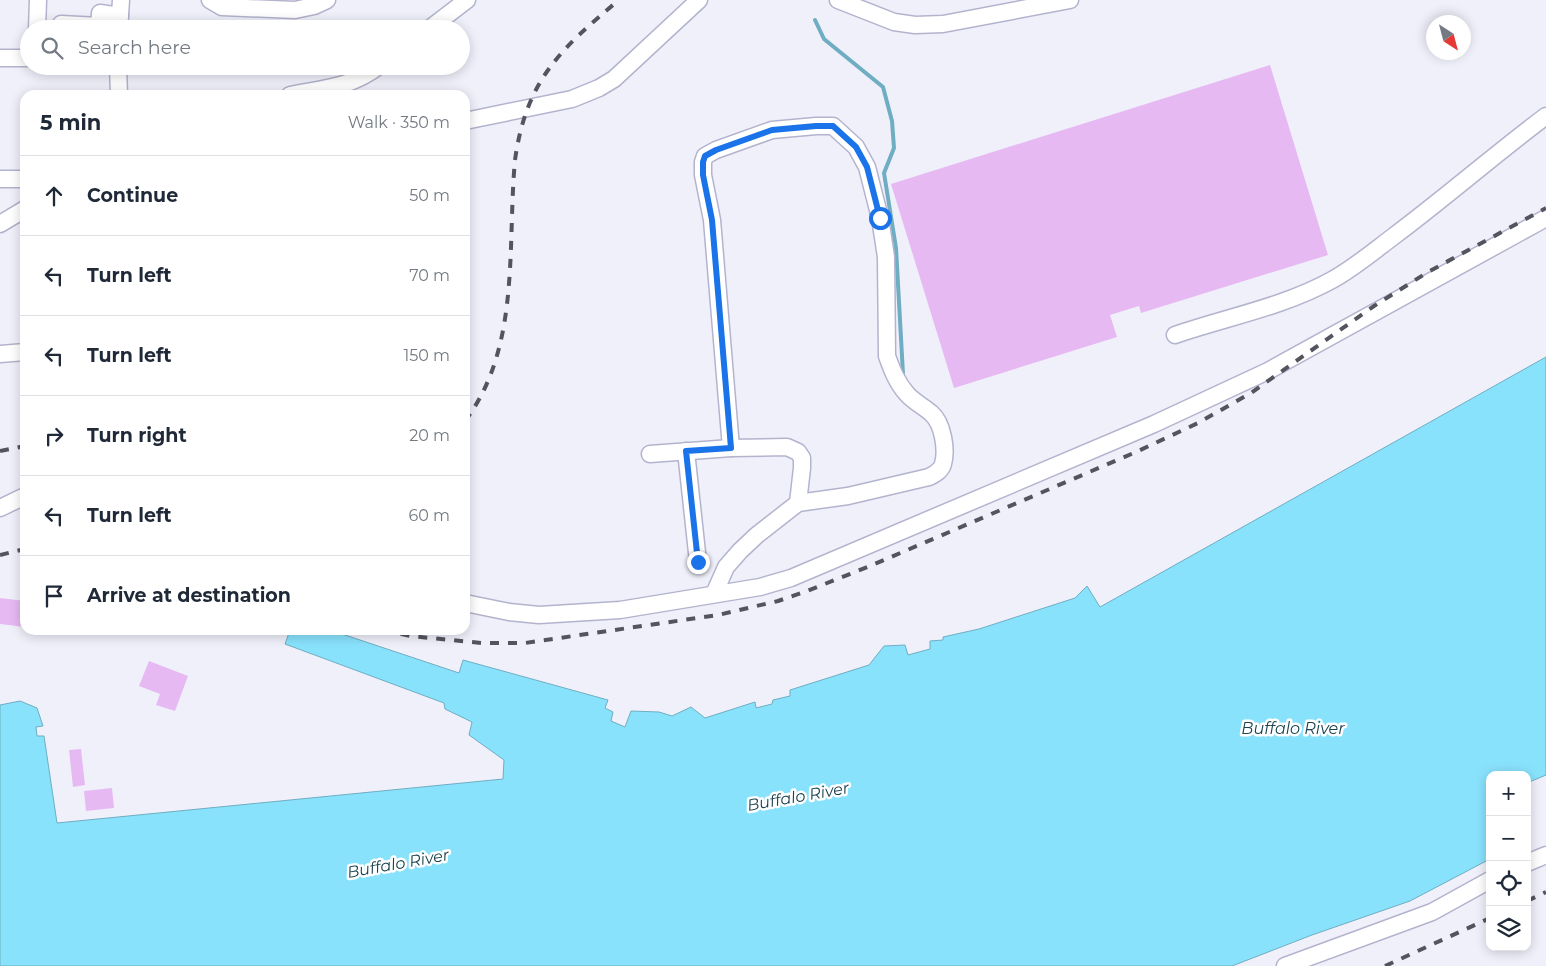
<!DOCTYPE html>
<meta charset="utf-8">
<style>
body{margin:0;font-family:Montserrat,sans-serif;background:#f2f2f3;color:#1f2937}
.controls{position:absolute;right:15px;bottom:15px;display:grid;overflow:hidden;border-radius:10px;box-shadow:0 2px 12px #0003}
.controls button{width:45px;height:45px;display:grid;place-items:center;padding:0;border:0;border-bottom:1px solid #e0e1e3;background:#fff;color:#1f2937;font:25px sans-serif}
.compass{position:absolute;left:1426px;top:15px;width:45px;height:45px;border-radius:50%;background:#fff;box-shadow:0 2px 12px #0003;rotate:144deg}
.stop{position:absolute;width:15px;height:15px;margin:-11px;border:4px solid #1a73e8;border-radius:50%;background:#fff}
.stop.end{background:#1a73e8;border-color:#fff;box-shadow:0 1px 5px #0008}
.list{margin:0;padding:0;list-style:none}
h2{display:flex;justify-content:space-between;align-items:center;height:65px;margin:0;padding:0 20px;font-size:21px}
h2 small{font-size:16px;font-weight:400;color:#747a83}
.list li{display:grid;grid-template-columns:32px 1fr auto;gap:15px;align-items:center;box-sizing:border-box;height:80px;padding:0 20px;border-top:1px solid #e0e1e3}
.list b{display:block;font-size:19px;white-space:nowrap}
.list em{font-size:16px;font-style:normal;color:#747a83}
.icon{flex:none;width:28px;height:28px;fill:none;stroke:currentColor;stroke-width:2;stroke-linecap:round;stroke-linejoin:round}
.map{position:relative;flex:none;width:1546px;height:966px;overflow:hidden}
.search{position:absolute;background:#fff;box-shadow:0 2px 12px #0003;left:20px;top:20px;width:450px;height:55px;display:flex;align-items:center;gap:12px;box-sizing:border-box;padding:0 18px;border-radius:28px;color:#747a83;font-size:19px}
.panel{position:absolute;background:#fff;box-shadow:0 2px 12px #0003;left:20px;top:90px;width:450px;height:545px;border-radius:15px}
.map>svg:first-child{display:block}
</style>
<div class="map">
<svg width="1546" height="966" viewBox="0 0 1546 966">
<rect width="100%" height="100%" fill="#f0f0fb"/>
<!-- water -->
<polygon fill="#89e2fc" stroke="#6fadc2" points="1546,357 1546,775 1527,783 1527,775 1490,775 1490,859 1410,901 1312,935 1232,966 0,966 0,705 20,701 37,708 43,726 36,727 37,736 44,736 57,823 503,779 504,760 469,735 472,722 445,709 444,703 285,644 290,630 330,630 459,673 463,660 608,700 605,708 613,712 611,721 625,727 631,711 659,712 672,716 691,707 705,718 755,702 756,708 772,704 773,700 790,696 790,690 869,665 884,646 905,645 908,655 930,649 930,641 943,640 943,637 979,629 1075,598 1087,586 1100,607"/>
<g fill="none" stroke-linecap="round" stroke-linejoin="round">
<!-- stream -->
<polyline stroke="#6fadc2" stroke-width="4" points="815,20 824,39 883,87 892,121 894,148 884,173 896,248 903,374"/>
</g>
<!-- building -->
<g fill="#e7b9f3">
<polygon points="1270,65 1328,255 1141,313 1139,306 1110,315 1117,337 954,388 891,184"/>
<polygon points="0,598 25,601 25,627 0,624"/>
<polygon points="149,661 188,676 175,711 156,705 160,694 139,686"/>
<polygon points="81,749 85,785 73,787 69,750"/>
<polygon points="112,788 114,808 86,811 84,791"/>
</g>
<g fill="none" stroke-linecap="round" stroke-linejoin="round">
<defs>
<g id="minor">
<polyline points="210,0 222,7 295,10 314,6 327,0"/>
<polyline points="838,0 894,22 915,25 943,24 1070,0"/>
<polyline points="61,24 99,26"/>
<polyline points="37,29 38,0"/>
<polyline points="99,29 100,13 120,16"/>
<polyline points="119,29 121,0"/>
<polyline points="429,29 467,0"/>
<polyline points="0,58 29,58"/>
<polyline points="118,66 119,95"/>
<path d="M290 95C324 88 350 88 379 66"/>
<polyline points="465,121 572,99 599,88 614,79 699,0"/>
<polyline points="0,179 25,179"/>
<polyline points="0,224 25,209"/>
<path d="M1175 335C1227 317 1283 307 1332 280 1354 268 1374 251 1394 236 1446 197 1494 155 1546 116"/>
<polyline points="0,354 25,352"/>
<polyline points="686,451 698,562"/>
<polyline points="650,454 731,448 787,447 798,452 802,458 802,468 798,503"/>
<polyline points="0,508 25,496"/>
<path d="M714 594 726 567 740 551 757 535 798 503 848 496 929 477C935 474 941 471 943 464 947 450 943 423 931 413 923 406 914 402 907 394 897 383 892 370 887 356L886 257 880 218 867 167 856 147 833 126H816L772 130 716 150 705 156 703 162V175L712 220 731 448"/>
<polyline points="465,603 509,612 539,615 620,610 760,587 791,578 1154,424 1268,371 1546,218"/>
<polyline points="1527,863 1546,855"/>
<polyline points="1285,966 1432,912 1490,880"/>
</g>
</defs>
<!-- minor casing -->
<use href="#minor" stroke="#b4b3ce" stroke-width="19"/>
<!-- minor -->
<use href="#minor" stroke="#fff" stroke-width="16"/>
<!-- rail -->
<g stroke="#54545f" stroke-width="4" stroke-dasharray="9 9" stroke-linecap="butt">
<path d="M465 421C521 347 507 246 515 160 526 81 560 49 619 0"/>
<polyline points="0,451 25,446"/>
<polyline points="0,555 25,549"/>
<polyline points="383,630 410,636 441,639 482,643 525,643 718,615 778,601 807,591 870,566 1136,452 1198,423 1251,393 1374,306 1428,272 1546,208"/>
<polyline points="1527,901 1546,892"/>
<polyline points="1385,966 1490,918"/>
</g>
</g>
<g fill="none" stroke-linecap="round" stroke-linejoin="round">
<!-- route -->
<polyline stroke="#1a73e8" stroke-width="6" points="698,562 686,451 731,448 712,220 703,175 703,162 705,156 716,150 772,130 816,126 833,126 856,147 867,167 880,218"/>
</g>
<g text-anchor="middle" stroke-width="5" stroke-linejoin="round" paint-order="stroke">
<!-- water labels -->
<g font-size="16" font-style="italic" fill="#1a434f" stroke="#fff">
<text x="1293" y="734">Buffalo River</text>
<text transform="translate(798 796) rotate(-10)" y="6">Buffalo River</text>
<text transform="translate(398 863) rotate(-10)" y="6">Buffalo River</text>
</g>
</g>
</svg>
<div class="controls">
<button>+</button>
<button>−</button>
<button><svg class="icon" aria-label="locate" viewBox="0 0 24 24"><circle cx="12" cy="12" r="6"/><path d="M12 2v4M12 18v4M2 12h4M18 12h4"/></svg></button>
<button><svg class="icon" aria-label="layers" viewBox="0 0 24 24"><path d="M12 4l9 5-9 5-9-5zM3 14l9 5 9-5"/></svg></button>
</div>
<svg class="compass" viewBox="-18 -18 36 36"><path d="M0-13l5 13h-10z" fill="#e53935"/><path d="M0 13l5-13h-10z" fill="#747a83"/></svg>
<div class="stop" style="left:880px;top:218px"></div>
<div class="stop end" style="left:698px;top:562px"></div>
<div class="search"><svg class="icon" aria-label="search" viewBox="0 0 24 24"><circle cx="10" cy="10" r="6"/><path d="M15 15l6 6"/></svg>Search here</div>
<section class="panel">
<h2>5 min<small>Walk · 350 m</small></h2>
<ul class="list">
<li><svg class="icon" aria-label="ahead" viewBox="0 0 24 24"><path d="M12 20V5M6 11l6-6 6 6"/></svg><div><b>Continue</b></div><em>50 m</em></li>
<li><svg class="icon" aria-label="left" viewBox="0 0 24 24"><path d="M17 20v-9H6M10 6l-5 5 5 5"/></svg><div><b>Turn left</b></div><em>70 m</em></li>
<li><svg class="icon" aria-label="left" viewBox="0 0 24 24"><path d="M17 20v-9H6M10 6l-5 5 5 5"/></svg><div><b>Turn left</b></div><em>150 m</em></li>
<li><svg class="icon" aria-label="right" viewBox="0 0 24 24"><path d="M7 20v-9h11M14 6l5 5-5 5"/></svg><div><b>Turn right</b></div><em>20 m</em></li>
<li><svg class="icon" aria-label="left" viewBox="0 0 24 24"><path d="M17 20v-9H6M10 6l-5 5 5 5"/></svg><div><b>Turn left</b></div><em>60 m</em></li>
<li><svg class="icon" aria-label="arrive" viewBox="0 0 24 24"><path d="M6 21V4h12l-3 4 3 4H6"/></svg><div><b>Arrive at destination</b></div></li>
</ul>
</section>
</div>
